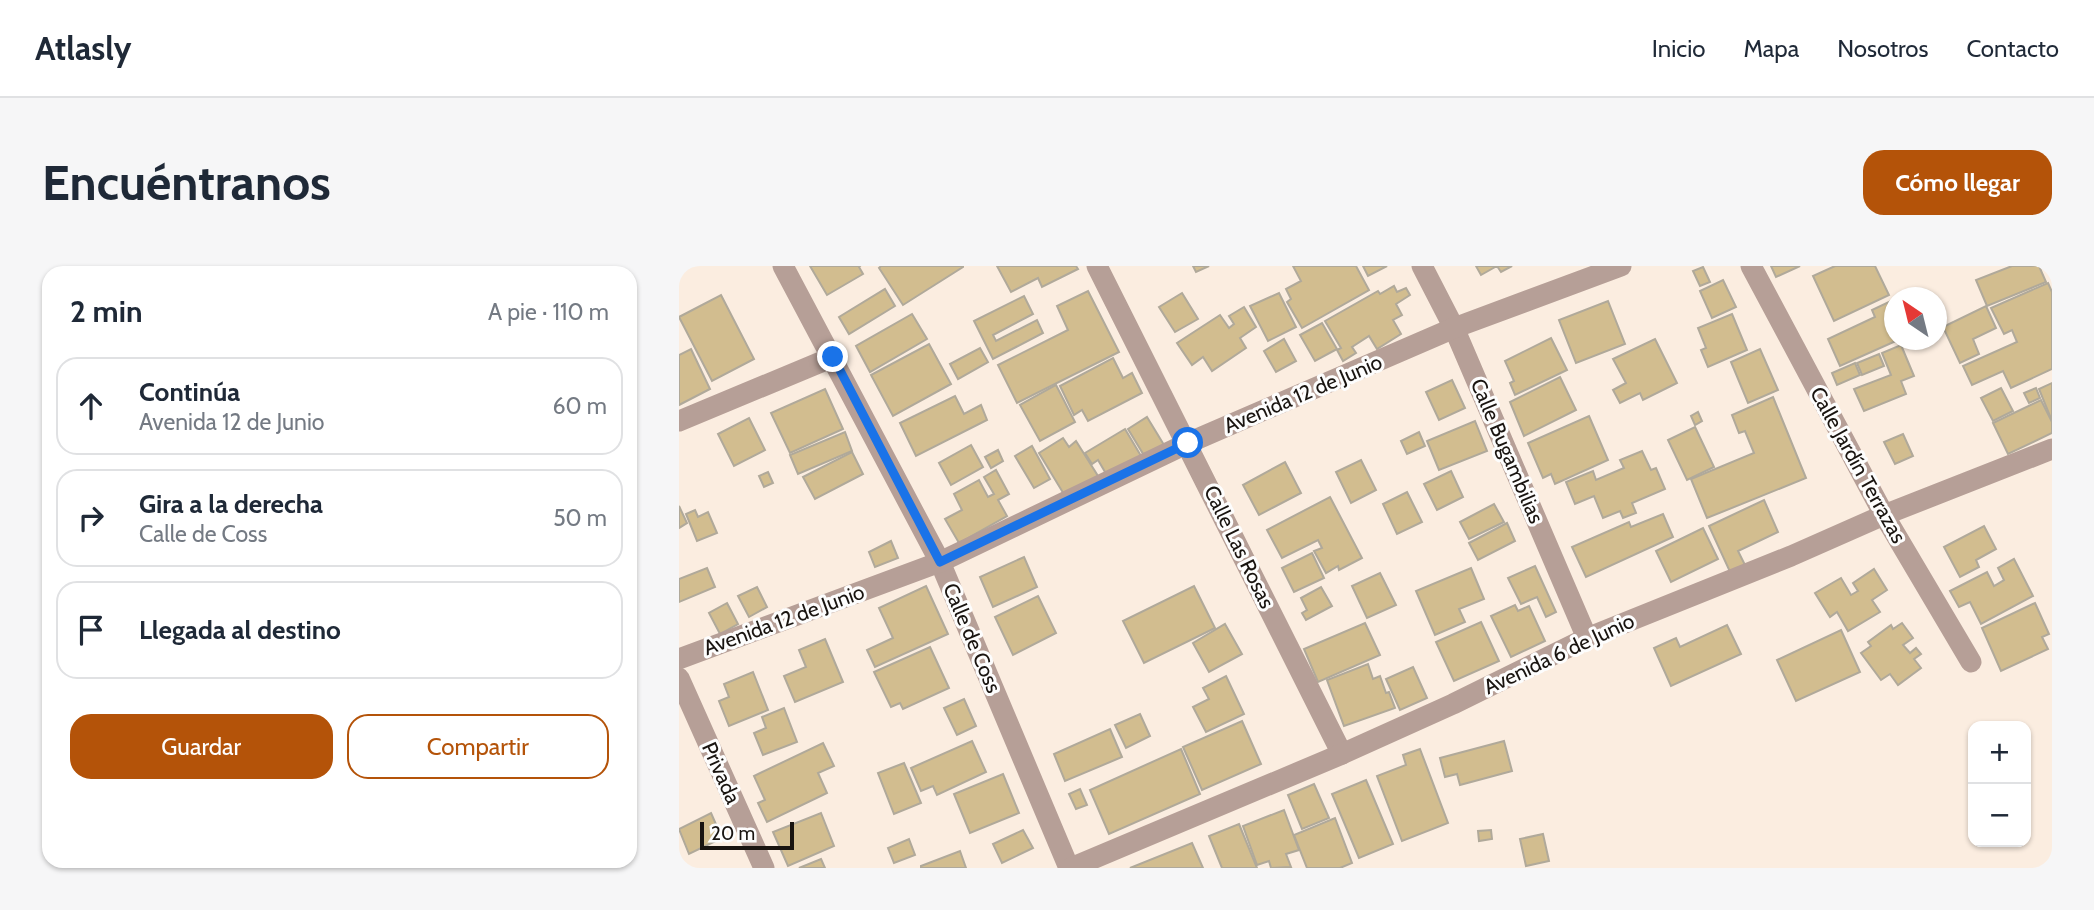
<!DOCTYPE html>
<html lang="es">
<meta charset="utf-8">
<style>
body{margin:0;font-family:Cabin,sans-serif;background:#f6f6f7;color:#1f2937}
.controls{position:absolute;right:21px;bottom:21px;display:grid;overflow:hidden;border-radius:14px;box-shadow:0 2px 5px #0004}
.controls button{width:63px;height:63px;display:grid;place-items:center;padding:0;border:0;border-bottom:2px solid #e0e1e3;background:#fff;color:#1f2937;font:35px sans-serif}
.compass{position:absolute;left:1205px;top:21px;width:63px;height:63px;border-radius:50%;background:#fff;box-shadow:0 2px 5px #0004;rotate:325deg}
.scale{position:absolute;left:21px;bottom:18px;width:94px;box-sizing:border-box;padding-left:7px;border:4px solid #191410;border-top:0;font-size:19px;line-height:24px;white-space:nowrap;color:#191410;-webkit-text-stroke:5px #fdfdfd;paint-order:stroke}
.stop{position:absolute;width:21px;height:21px;margin:-16px;border:5px solid #1a73e8;border-radius:50%;background:#fff}
.stop.end{background:#1a73e8;border-color:#fff;box-shadow:0 2px 7px #0008}
.list{margin:0;padding:0;list-style:none}
h2{display:flex;justify-content:space-between;align-items:center;height:91px;margin:0;padding:0 28px;font-size:30px}
h2 small{font-size:23px;font-weight:400;color:#747a83}
.list li{display:grid;grid-template-columns:46px 1fr auto;gap:21px;align-items:center;box-sizing:border-box;height:98px;margin:0 14px 14px;padding:0 14px;border:2px solid #e0e1e3;border-radius:21px}
.list b{display:block;font-size:26px;white-space:nowrap}
.list p{margin:0;font-size:23px;white-space:nowrap;color:#747a83}
.list em{font-size:23px;font-style:normal;color:#747a83}
.actions{display:flex;gap:14px;padding:21px 28px}
.actions a{flex:1;padding:16px 0;border:2px solid #b45309;border-radius:21px;text-align:center;font-size:24px;color:#b45309}
.actions .main{background:#b45309;color:#fff}
.icon{flex:none;width:38px;height:38px;fill:none;stroke:currentColor;stroke-width:2;stroke-linecap:round;stroke-linejoin:round}
.map{position:relative;flex:none;width:1373px;height:602px;overflow:hidden;border-radius:21px}
header{display:flex;align-items:center;gap:42px;box-sizing:border-box;height:98px;padding:0 35px;background:#fff;border-bottom:2px solid #e0e1e3}
header strong{font-size:33px}
nav{display:flex;gap:38px;margin-inline-start:auto;font-size:24px}
.intro{display:flex;align-items:center;justify-content:space-between;box-sizing:border-box;height:168px;padding:0 42px}
h1{margin:0;font-size:49px}
.button{padding:18px 32px;border-radius:21px;background:#b45309;color:#fff;font-size:24px;font-weight:700}
main{display:flex;gap:42px;padding:0 42px}
aside{flex:1;background:#fff;border-radius:21px;box-shadow:0 2px 5px #0004}
.map>svg:first-child{display:block}
</style>
<header>
<strong>Atlasly</strong>
<nav><a>Inicio</a><a>Mapa</a><a>Nosotros</a><a>Contacto</a></nav>
</header>
<div class="intro"><h1>Encuéntranos</h1><a class="button">Cómo llegar</a></div>
<main>
<aside>
<h2>2 min<small>A pie · 110 m</small></h2>
<ul class="list">
<li><svg class="icon" aria-label="ahead" viewBox="0 0 24 24"><path d="M12 20V5M6 11l6-6 6 6"/></svg><div><b>Continúa</b><p>Avenida 12 de Junio</p></div><em>60 m</em></li>
<li><svg class="icon" aria-label="right" viewBox="0 0 24 24"><path d="M7 20v-9h11M14 6l5 5-5 5"/></svg><div><b>Gira a la derecha</b><p>Calle de Coss</p></div><em>50 m</em></li>
<li><svg class="icon" aria-label="arrive" viewBox="0 0 24 24"><path d="M6 21V4h12l-3 4 3 4H6"/></svg><div><b>Llegada al destino</b></div></li>
</ul>
<div class="actions"><a class="main">Guardar</a><a>Compartir</a></div>
</aside>
<div class="map">
<svg width="1373" height="602" viewBox="0 0 1373 602">
<rect width="100%" height="100%" fill="#fbede0"/>
<!-- building -->
<g fill="#d2bd8f" stroke="#b0a99a" stroke-width="2">
<polygon points="131,0 181,0 180,1 184,8 148,29"/>
<polygon points="202,0 284,0 284,1 224,39 200,2"/>
<polygon points="318,0 397,0 399,3 363,21 359,12 332,26"/>
<polygon points="514,0 530,0 517,6"/>
<polygon points="614,0 677,0 690,24 623,62 608,36 612,33 607,23 622,15"/>
<polygon points="684,0 708,0 689,10"/>
<polygon points="797,0 833,0 822,6 818,0 802,9"/>
<polygon points="1092,0 1121,0 1097,11"/>
<polygon points="1156,0 1196,0 1210,29 1155,55 1134,10"/>
<polygon points="1333,0 1360,0 1367,16 1308,40 1297,14"/>
<polygon points="1024,1 1031,16 1021,20 1014,5"/>
<polygon points="1044,14 1057,41 1033,52 1021,25"/>
<polygon points="1369,17 1373,26 1373,103 1332,122 1324,105 1293,119 1284,100 1338,76 1333,64 1325,68 1312,42"/>
<polygon points="715,20 718,26 727,22 731,29 717,38 723,49 714,54 722,68 698,83 690,70 673,81 677,87 664,95 658,84 662,82 646,55 699,25 701,28"/>
<polygon points="206,23 216,40 170,68 160,51"/>
<polygon points="409,25 440,86 338,137 319,99 389,64 378,40"/>
<polygon points="503,27 519,53 496,66 480,41"/>
<polygon points="600,27 617,61 589,75 571,40"/>
<polygon points="42,29 75,93 33,115 0,51"/>
<polygon points="345,30 354,48 314,69 317,75 358,54 364,67 314,93 295,55"/>
<polygon points="1214,34 1216,74 1219,74 1161,100 1149,73 1196,51 1193,44"/>
<polygon points="929,35 946,78 897,97 880,54"/>
<polygon points="1307,40 1317,62 1294,73 1300,88 1281,97 1264,61"/>
<polygon points="565,41 577,61 561,72 567,82 533,105 524,91 513,99 498,77 541,49 550,62 555,58 550,50"/>
<polygon points="233,48 248,73 191,106 177,80"/>
<polygon points="1053,48 1068,84 1029,101 1022,84 1027,82 1019,62"/>
<polygon points="643,57 658,83 636,95 621,69"/>
<polygon points="872,72 888,104 836,129 831,117 835,115 826,95"/>
<polygon points="605,73 617,95 597,106 585,85"/>
<polygon points="976,73 998,117 964,134 961,127 941,137 934,124 947,117 934,93"/>
<polygon points="250,78 272,118 214,150 192,109"/>
<polygon points="1222,79 1235,110 1222,115 1227,128 1185,145 1175,123 1212,109 1203,87"/>
<polygon points="301,82 309,96 279,113 271,98"/>
<polygon points="12,83 31,123 0,139 0,89"/>
<polygon points="1081,83 1099,124 1069,137 1052,96"/>
<polygon points="1200,88 1205,100 1183,109 1178,97"/>
<polygon points="434,92 444,112 453,107 463,127 409,155 403,144 395,149 381,120"/>
<polygon points="1176,97 1181,109 1158,119 1153,107"/>
<polygon points="881,111 897,144 845,170 831,136"/>
<polygon points="773,114 786,142 760,154 747,126"/>
<polygon points="1373,117 1373,155 1360,123"/>
<polygon points="377,119 396,156 361,175 341,139"/>
<polygon points="1322,122 1334,145 1314,155 1302,132"/>
<polygon points="1357,122 1361,132 1350,137 1345,127"/>
<polygon points="146,123 164,163 111,187 92,147"/>
<polygon points="276,130 285,148 302,139 308,154 237,190 221,157"/>
<polygon points="1094,131 1127,212 1028,252 1012,213 1075,187 1066,165 1060,167 1053,149"/>
<polygon points="1362,134 1373,156 1373,167 1329,188 1314,157"/>
<polygon points="1019,146 1023,155 1016,159 1012,150"/>
<polygon points="910,150 929,194 876,218 872,208 864,212 849,177"/>
<polygon points="468,151 485,179 466,191 449,163"/>
<polygon points="70,152 86,184 55,200 39,168"/>
<polygon points="796,155 808,185 760,204 748,175"/>
<polygon points="1016,161 1035,201 1008,214 989,174"/>
<polygon points="446,163 462,190 429,211 419,194 413,198 406,187"/>
<polygon points="166,166 173,185 119,208 111,189"/>
<polygon points="740,166 746,180 728,188 722,175"/>
<polygon points="1224,168 1234,190 1216,198 1205,176"/>
<polygon points="384,172 390,181 397,175 419,210 386,230 360,187"/>
<polygon points="292,179 304,201 272,219 260,197"/>
<polygon points="353,180 371,213 355,222 336,190"/>
<polygon points="319,184 324,195 312,202 306,191"/>
<polygon points="963,185 972,204 977,202 986,223 953,237 957,247 944,252 941,245 924,252 915,230 896,238 887,216 914,205 917,214 945,202 941,194"/>
<polygon points="173,186 184,208 136,233 124,211"/>
<polygon points="682,194 697,224 672,237 657,206"/>
<polygon points="606,196 622,227 580,249 564,219"/>
<polygon points="317,204 330,228 319,234 328,250 280,277 266,253 283,244 275,228 300,214 309,231 315,228 305,211"/>
<polygon points="772,205 784,231 758,244 745,218"/>
<polygon points="89,206 94,217 85,221 80,210"/>
<polygon points="728,226 743,256 718,268 704,238"/>
<polygon points="651,231 683,292 660,304 659,300 647,307 635,285 643,282 639,274 603,292 588,264"/>
<polygon points="1085,234 1099,266 1059,285 1067,301 1052,308 1030,260"/>
<polygon points="815,238 825,256 790,273 781,256"/>
<polygon points="0,240 8,257 0,262"/>
<polygon points="16,244 19,251 29,246 38,267 18,275 7,248"/>
<polygon points="984,248 994,271 907,311 893,281 950,256 952,261"/>
<polygon points="828,257 836,275 799,294 790,277"/>
<polygon points="1305,260 1317,283 1297,294 1300,301 1281,311 1265,281"/>
<polygon points="1024,262 1039,293 992,316 977,285"/>
<polygon points="212,275 219,292 196,301 190,286"/>
<polygon points="633,287 645,312 615,326 603,302"/>
<polygon points="345,291 358,321 314,341 301,311"/>
<polygon points="1335,293 1354,330 1302,358 1291,336 1280,341 1271,325 1308,306 1315,320 1325,314 1319,302"/>
<polygon points="856,300 877,346 867,351 858,331 842,338 829,312"/>
<polygon points="28,302 36,321 0,336 0,313"/>
<polygon points="792,302 805,333 780,343 786,356 756,369 737,325"/>
<polygon points="1195,303 1208,324 1193,334 1201,346 1169,365 1158,346 1151,351 1136,327 1162,312 1172,329 1179,325 1174,317"/>
<polygon points="701,307 717,339 688,352 673,320"/>
<polygon points="247,320 269,368 196,401 188,384 214,372 200,342"/>
<polygon points="515,320 536,362 465,397 444,355"/>
<polygon points="78,321 88,341 70,351 59,330"/>
<polygon points="642,321 653,340 627,354 623,347 628,344 622,332"/>
<polygon points="359,330 377,367 334,389 316,351"/>
<polygon points="48,337 59,358 41,368 30,347"/>
<polygon points="1356,337 1370,368 1363,371 1369,383 1322,405 1303,362"/>
<polygon points="836,339 839,345 850,340 866,375 832,391 812,350"/>
<polygon points="802,356 820,395 775,415 757,376"/>
<polygon points="686,357 701,389 639,416 625,383"/>
<polygon points="1223,357 1234,372 1224,379 1231,387 1237,382 1242,388 1235,393 1242,402 1219,419 1211,408 1202,414 1182,387 1192,380 1189,376 1212,359 1214,363"/>
<polygon points="546,358 563,388 530,406 514,377"/>
<polygon points="1048,359 1062,388 992,420 975,382 997,372 1001,381"/>
<polygon points="1162,364 1181,406 1117,435 1098,394"/>
<polygon points="146,373 164,416 116,436 105,410 127,401 120,384"/>
<polygon points="251,381 270,422 224,443 221,437 212,441 195,406"/>
<polygon points="689,398 694,413 701,410 707,427 710,426 716,442 665,460 648,414"/>
<polygon points="734,401 748,432 721,444 707,413"/>
<polygon points="74,406 89,444 50,460 40,435 50,431 45,418"/>
<polygon points="547,410 565,448 527,466 514,441 530,433 524,422"/>
<polygon points="285,433 297,460 278,469 265,442"/>
<polygon points="105,442 118,476 84,489 75,467 87,462 83,451"/>
<polygon points="461,448 471,470 447,482 436,459"/>
<polygon points="563,455 582,498 523,524 504,481"/>
<polygon points="431,463 443,491 386,515 375,488"/>
<polygon points="293,475 307,506 258,529 254,520 242,525 232,502"/>
<polygon points="825,475 833,505 781,519 778,508 766,511 761,492"/>
<polygon points="144,477 155,500 139,507 148,527 88,556 79,537 86,534 75,510"/>
<polygon points="502,483 521,528 430,568 411,524"/>
<polygon points="741,483 769,557 723,575 698,510 727,499 724,489"/>
<polygon points="225,497 242,537 215,548 199,507"/>
<polygon points="324,508 340,547 291,567 275,528"/>
<polygon points="687,514 714,578 680,592 653,528"/>
<polygon points="635,518 650,552 623,563 609,529"/>
<polygon points="401,523 408,539 397,543 390,528"/>
<polygon points="605,544 620,584 607,588 612,601 592,602 590,595 578,599 564,560"/>
<polygon points="32,547 43,572 10,588 0,563"/>
<polygon points="142,547 155,580 109,600 94,566"/>
<polygon points="656,552 673,597 661,602 628,602 615,569"/>
<polygon points="560,558 578,602 543,602 530,570"/>
<polygon points="344,564 354,582 323,597 314,578"/>
<polygon points="812,564 813,573 800,575 799,565"/>
<polygon points="864,568 870,595 847,600 841,573"/>
<polygon points="230,573 236,589 215,597 209,582"/>
<polygon points="513,577 524,602 451,602"/>
<polygon points="281,585 287,602 242,602 242,600"/>
<polygon points="142,593 146,602 120,602"/>
</g>
<g fill="none" stroke-linecap="round" stroke-linejoin="round">
<!-- minor -->
<g stroke="#b69f97" stroke-width="21">
<polyline points="104,0 261,296 390,602"/>
<polyline points="418,0 663,488"/>
<polyline points="743,0 775,62 908,372"/>
<polyline points="1072,0 1205,249 1292,396"/>
<polyline points="0,155 154,91"/>
<polyline points="0,393 261,296 509,177 775,62 942,0"/>
<polyline points="0,412 85,602"/>
<polyline points="392,602 663,488 774,438 908,372 1112,290 1205,249 1373,183"/>
</g>
</g>
<g fill="none" stroke-linecap="round" stroke-linejoin="round">
<!-- route -->
<polyline stroke="#1a73e8" stroke-width="9" points="154,91 261,296 509,177"/>
</g>
<g text-anchor="middle" stroke-width="6" stroke-linejoin="round" paint-order="stroke">
<!-- street labels -->
<g font-size="21" fill="#191410" stroke="#fdfdfd">
<text transform="translate(624 128) rotate(-23)" y="7">Avenida 12 de Junio</text>
<text transform="translate(828 185) rotate(67)" y="7">Calle Bugambilias</text>
<text transform="translate(1179 199) rotate(61)" y="7">Calle Jardín Terrazas</text>
<text transform="translate(560 281) rotate(64)" y="7">Calle Las Rosas</text>
<text transform="translate(105 354) rotate(-20)" y="7">Avenida 12 de Junio</text>
<text transform="translate(293 372) rotate(67)" y="7">Calle de Coss</text>
<text transform="translate(880 388) rotate(-25)" y="7">Avenida 6 de Junio</text>
<text transform="translate(42 507) rotate(66)" y="7">Privada</text>
</g>
</g>
</svg>
<div class="controls">
<button>+</button>
<button>−</button>
</div>
<svg class="compass" viewBox="-18 -18 36 36"><path d="M0-13l5 13h-10z" fill="#e53935"/><path d="M0 13l5-13h-10z" fill="#747a83"/></svg>
<div class="scale">20 m</div>
<div class="stop" style="left:509px;top:177px"></div>
<div class="stop end" style="left:154px;top:91px"></div>
</div>
</main>
